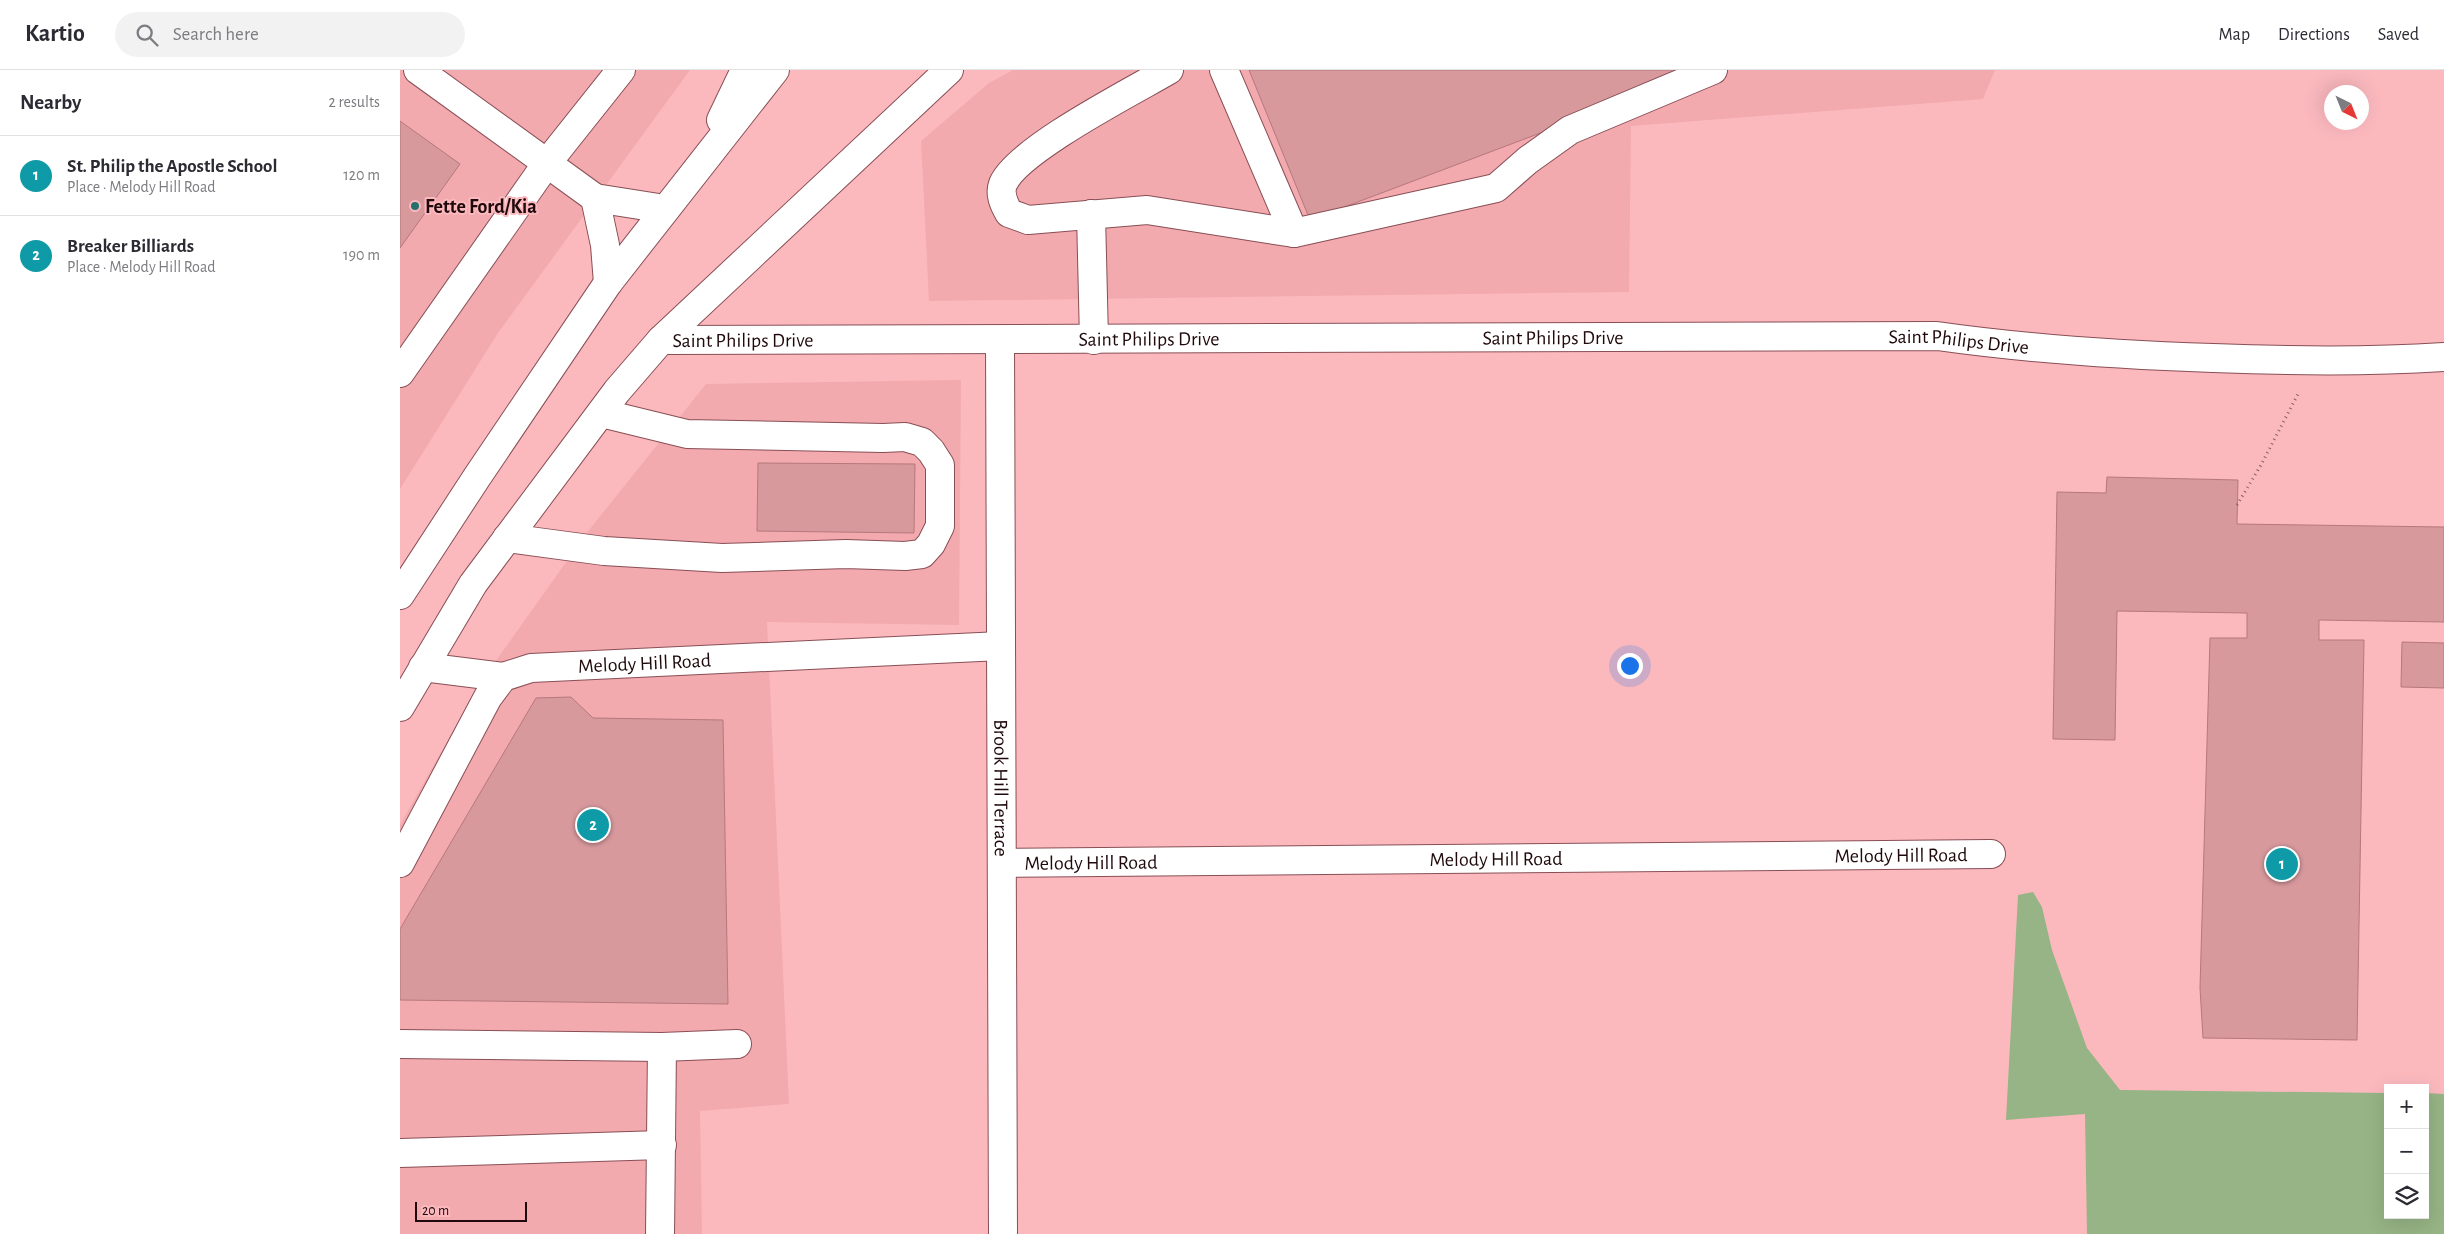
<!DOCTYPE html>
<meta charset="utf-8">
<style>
body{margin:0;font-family:"Alegreya Sans",sans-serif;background:#f2f2f3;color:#2b2b33}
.controls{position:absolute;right:15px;bottom:15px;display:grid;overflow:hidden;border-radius:0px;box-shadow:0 5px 20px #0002}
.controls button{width:45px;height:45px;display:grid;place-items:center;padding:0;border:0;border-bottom:1px solid #e1e1e2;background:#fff;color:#2b2b33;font:25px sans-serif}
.compass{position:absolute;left:1924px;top:15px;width:45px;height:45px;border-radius:50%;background:#fff;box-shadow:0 5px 20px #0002;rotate:137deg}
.scale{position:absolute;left:15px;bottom:12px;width:112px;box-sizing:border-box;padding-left:5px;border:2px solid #1f090c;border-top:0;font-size:14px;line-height:18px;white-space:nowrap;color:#1f090c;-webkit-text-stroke:4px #fbb9be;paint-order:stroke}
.you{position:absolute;left:1229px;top:595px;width:18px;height:18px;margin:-12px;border:4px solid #fff;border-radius:50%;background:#1a73e8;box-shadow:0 0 0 8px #1a73e833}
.badge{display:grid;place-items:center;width:32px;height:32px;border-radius:50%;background:#d93025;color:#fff;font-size:16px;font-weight:700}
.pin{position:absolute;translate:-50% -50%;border:2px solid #fff;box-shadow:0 1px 5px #0006}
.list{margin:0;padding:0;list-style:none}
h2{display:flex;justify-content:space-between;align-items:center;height:65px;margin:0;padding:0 20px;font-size:21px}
h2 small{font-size:16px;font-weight:400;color:#7c7c81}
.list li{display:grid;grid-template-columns:32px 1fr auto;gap:15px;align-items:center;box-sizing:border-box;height:80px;padding:0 20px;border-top:1px solid #e1e1e2}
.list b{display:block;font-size:19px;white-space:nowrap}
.list p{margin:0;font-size:16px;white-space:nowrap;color:#7c7c81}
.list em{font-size:16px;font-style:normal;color:#7c7c81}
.icon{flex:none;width:28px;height:28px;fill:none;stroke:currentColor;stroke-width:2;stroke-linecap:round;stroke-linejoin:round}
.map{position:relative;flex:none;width:2044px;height:1164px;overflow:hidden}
header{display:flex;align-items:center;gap:30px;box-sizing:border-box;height:70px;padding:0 25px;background:#fff;border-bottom:1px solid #e1e1e2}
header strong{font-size:24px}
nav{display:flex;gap:28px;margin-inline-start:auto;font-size:18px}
.search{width:350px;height:45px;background:#f2f2f3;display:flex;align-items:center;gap:12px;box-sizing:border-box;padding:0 18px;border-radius:28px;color:#7c7c81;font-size:19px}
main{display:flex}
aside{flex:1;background:#fff}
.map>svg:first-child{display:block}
</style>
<header>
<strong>Kartio</strong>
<div class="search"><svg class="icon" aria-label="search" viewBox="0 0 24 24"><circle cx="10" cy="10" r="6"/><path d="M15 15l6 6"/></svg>Search here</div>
<nav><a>Map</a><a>Directions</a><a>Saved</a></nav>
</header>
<main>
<aside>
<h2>Nearby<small>2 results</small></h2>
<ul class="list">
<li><span class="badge" style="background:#0f9aa8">1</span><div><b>St. Philip the Apostle School</b><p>Place · Melody Hill Road</p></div><em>120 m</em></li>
<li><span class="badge" style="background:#0f9aa8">2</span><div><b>Breaker Billiards</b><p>Place · Melody Hill Road</p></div><em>190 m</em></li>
</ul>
</aside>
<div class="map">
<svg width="2044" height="1164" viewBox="0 0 2044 1164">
<rect width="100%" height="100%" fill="#fbb9be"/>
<!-- built -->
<g fill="#f2aaaf">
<polygon points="0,0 290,0 98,263 0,419"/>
<polygon points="613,0 1595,0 1583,29 1231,56 1229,222 529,231 521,71 589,13"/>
<polygon points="561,310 559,555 367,552 389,1034 300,1041 302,1164 0,1164 0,755 80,613 189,460 306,314"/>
</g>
<!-- green -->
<polygon fill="#96b485" points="1633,822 1642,837 1652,880 1687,978 1720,1020 1988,1023 1988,1145 2025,1145 2025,1023 2044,1024 2044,1164 1687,1164 1685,1044 1606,1050 1618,825"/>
<!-- building -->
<g fill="#d8999d" stroke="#b5787d">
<polygon points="849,0 1282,0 1286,8 910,150"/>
<polygon points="0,51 60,94 0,178"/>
<polygon points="358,393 515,394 514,463 357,461"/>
<polygon points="1707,407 1838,410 1837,454 2044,457 2044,552 1919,550 1919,570 1964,570 1957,970 1803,968 1800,918 1810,568 1847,568 1847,543 1717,541 1715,670 1653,669 1657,422 1706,423"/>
<polygon points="2002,572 2044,573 2044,618 2001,617"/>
<polygon points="171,627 193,648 323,650 328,934 0,930 0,859 136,628"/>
</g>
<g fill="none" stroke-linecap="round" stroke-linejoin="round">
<defs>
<g id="minor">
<polyline points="18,0 195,128"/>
<path d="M769 0C733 21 617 80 603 114 599 124 604 134 609 143L628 150 747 140 894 163 1096 118 1128 90 1170 60 1313 0"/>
<polyline points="824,0 894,163"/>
<polyline points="691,144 694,270"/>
<polyline points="208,213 205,175 195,128 265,139"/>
<path id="s1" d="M261 270 1537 266C1629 279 1721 285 1813 288 1890 291 1967 292 2044 287"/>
<path id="s2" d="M600 270 603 1164"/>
<polyline points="0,303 147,93 221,0"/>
<polyline points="107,468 204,481 322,488 446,484 505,486 522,484 531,474 540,456 540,395 531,381 522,372 505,367 483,368 287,364 201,343"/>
<polyline points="23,597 103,607"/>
<path id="s3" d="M0 793 88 627 103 607 131 598 601 576"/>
<path id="s4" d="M602 793 1591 784"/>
<polyline points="0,974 262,977 337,974"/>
<polyline points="0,1083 262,1075"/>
<polyline points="260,1164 262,977"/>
</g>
<g id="highway">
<polyline points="321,50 345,0"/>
<polyline points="0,525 77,407 208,213 375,0"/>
<polyline points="0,637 73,514 217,321 261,270 549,0"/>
</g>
</defs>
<!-- minor casing -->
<use href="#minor" stroke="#884f55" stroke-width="30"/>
<!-- highway casing -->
<use href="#highway" stroke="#884f55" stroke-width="30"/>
<!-- path -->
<polyline stroke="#8a5f63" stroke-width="3" stroke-dasharray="1 4" stroke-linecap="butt" points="1837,435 1861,395 1898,324"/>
<!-- minor -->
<use href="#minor" stroke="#fff" stroke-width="28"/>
<!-- highway -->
<use href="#highway" stroke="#fff" stroke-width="28"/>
</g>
<!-- markers -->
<circle fill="#25706f" stroke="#fbb9be" stroke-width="2" cx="15" cy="136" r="5"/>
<g text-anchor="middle" stroke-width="4" stroke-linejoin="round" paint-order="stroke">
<!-- poi labels -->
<g font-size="20" font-weight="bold" fill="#1f090c" stroke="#fbb9be" text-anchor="start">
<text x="25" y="143">Fette Ford/Kia</text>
</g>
<!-- street labels -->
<g font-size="20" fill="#1f090c" stroke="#fbb9be">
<text dy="7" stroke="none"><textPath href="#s1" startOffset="892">Saint Philips Drive</textPath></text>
<text dy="7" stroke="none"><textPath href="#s1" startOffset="82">Saint Philips Drive</textPath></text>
<text dy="7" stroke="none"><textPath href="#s1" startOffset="488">Saint Philips Drive</textPath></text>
<text dy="7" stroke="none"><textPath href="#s1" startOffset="1298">Saint Philips Drive</textPath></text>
<text dy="7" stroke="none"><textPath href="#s3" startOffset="356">Melody Hill Road</textPath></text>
<text dy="7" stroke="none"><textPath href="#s2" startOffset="448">Brook Hill Terrace</textPath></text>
<text dy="7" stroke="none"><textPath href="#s4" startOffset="899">Melody Hill Road</textPath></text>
<text dy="7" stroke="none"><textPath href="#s4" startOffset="494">Melody Hill Road</textPath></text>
<text dy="7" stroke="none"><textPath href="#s4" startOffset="89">Melody Hill Road</textPath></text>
</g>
</g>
</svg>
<div class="controls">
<button>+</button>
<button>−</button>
<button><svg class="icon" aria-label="layers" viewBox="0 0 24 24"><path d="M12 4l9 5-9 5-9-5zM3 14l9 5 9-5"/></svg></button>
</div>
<svg class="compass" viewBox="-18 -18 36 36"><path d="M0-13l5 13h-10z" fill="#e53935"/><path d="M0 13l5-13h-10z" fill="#7c7c81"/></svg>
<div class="scale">20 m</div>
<div class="you"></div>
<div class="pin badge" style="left:1882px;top:794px;background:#0f9aa8">1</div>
<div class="pin badge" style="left:193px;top:755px;background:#0f9aa8">2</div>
</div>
</main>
